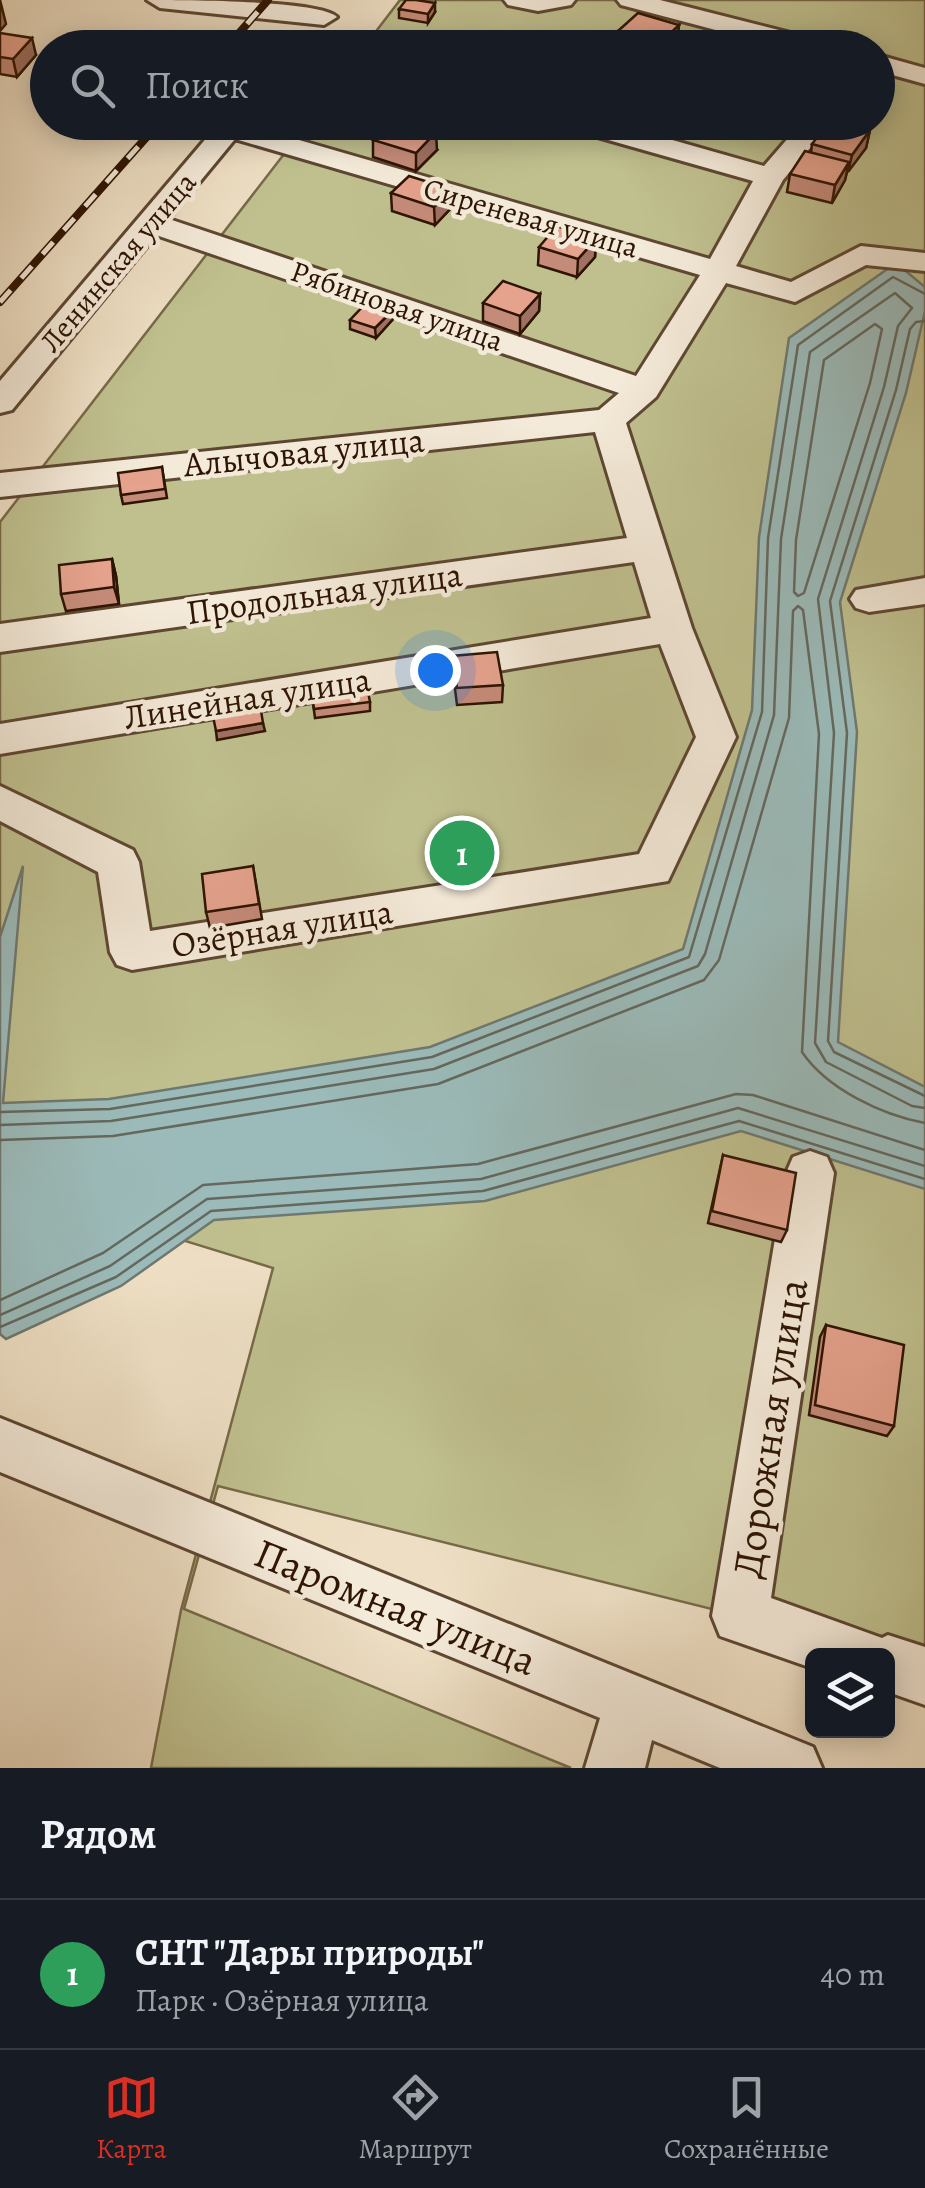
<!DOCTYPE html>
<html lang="ru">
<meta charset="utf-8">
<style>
body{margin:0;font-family:Alegreya,serif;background:#20242c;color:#f1f3f6}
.controls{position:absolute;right:30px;bottom:30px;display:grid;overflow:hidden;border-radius:15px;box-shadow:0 5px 25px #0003}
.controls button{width:90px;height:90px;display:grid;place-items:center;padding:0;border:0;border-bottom:2px solid #363941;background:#171b24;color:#f1f3f6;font:50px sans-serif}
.you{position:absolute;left:435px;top:670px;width:35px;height:35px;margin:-25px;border:8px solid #fff;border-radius:50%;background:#1a73e8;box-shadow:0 0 0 15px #1a73e833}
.badge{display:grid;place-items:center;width:65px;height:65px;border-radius:50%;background:#d93025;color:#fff;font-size:32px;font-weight:700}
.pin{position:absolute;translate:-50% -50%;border:5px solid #fff;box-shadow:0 2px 10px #0006}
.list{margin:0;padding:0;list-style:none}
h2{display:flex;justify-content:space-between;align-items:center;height:130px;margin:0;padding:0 40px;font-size:42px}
h2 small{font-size:32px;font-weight:400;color:#9ea1a6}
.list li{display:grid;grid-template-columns:65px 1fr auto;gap:30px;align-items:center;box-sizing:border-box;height:150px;padding:0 40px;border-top:2px solid #363941}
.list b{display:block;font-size:38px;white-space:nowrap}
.list p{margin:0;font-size:32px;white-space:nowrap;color:#9ea1a6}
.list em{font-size:32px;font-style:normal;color:#9ea1a6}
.icon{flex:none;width:55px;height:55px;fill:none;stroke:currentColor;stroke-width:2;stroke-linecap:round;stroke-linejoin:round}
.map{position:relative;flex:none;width:925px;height:1768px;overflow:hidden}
.search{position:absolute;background:#171b24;box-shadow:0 5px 25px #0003;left:30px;right:30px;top:30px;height:110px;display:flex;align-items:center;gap:25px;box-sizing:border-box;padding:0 35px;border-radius:55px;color:#9ea1a6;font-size:38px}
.sheet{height:280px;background:#171b24}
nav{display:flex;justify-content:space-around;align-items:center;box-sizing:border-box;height:140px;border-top:2px solid #363941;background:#171b24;font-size:28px;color:#9ea1a6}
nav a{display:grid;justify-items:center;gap:5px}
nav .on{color:#d93025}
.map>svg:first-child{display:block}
</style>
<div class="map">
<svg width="925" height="1768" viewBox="0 0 925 1768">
<rect width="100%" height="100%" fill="#eedfc4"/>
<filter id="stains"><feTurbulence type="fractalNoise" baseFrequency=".002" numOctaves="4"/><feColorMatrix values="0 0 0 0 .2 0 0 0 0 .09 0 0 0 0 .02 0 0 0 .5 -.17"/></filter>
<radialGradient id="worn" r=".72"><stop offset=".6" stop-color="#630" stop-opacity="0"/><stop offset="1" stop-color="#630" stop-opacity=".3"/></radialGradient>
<!-- green -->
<polygon fill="#c0c08f" stroke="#776a48" stroke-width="2.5" points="400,0 925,0 925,1662 218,1486 184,1609 571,1768 151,1768 181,1610 273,1268 0,1184 0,522 308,123 878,122 878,48 364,47"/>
<!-- water -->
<polygon fill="#9bbbba" stroke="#6f7870" stroke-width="2.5" points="896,263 925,287 925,311 906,393 840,602 857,732 838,1042 925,1087 925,1189 741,1131 485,1201 214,1220 121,1286 6,1339 0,1334 0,937 23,866 3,1103 109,1099 430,1047 683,949 752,710 759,537 789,338"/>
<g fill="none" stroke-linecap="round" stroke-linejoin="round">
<!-- shore -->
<g stroke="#64685e" stroke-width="2.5">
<polyline points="925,321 916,322 910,329 896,390 830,601 847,733 828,1041 834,1052 925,1096"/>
<polygon points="875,324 882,329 870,383 804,593 798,596 794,592 796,540 824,360"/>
<polyline points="0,1112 110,1109 432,1057 689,957 762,712 768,538 798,345 893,277 925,294"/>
<polyline points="0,1125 111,1121 434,1069 698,966 705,954 774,715 781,539 810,352 895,293 912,308 898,326 884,387 818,599 834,733 815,1043 826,1062 912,1106 925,1108"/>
<path d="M0 1140 113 1136 438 1084 704 980 719 960 789 718 793 611 798 606 803 610 819 734 802 1052C827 1089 882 1115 925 1123"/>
<polyline points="0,1300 103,1253 203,1185 478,1164 736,1094 753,1095 925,1150"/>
<polyline points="0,1315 110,1266 207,1199 481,1179 738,1108 925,1166"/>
<polyline points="0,1327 116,1277 211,1211 483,1191 739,1121 925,1179"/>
</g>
<defs>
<g id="minor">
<path d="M147 0C179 0 320 0 337 17L324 25 160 8Z"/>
<polygon points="504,0 575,0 571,5 538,11 508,5"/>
<polygon points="617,0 660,0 826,42 830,48 784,48 621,5"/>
<polygon points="300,37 318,42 322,48 288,48 291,39"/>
<polygon points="878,55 925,68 925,84 878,71"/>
<path d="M220 122H249L247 125 710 259 753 181 566 128 562 122H609L764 166 802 122H832L783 180 736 266 791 282 861 246 925 253V271L866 265 795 302 726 283 656 397 626 423 692 628 736 737 668 881 132 970 117 965 110 952 98 872 0 821V786L133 850 139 862 150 931 639 854 696 737 660 644 0 754V724L651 618 634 562 0 652V624L627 538 595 432 0 497V473L599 410 619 393 156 235 12 410 0 413V381ZM235 139 700 275 636 376 169 219Z"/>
<polygon points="925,578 925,604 869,612 856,608 850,599 856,590"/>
<polygon points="810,1151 827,1157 834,1173 771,1598 882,1638 888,1635 925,1647 925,1705 888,1692 888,1656 812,1656 812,1668 720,1636 712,1616 786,1173 793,1157"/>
<polygon points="0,1418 813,1747 822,1768 720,1768 652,1740 645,1768 585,1768 600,1718 0,1472"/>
</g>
</defs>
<!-- minor casing -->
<use href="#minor" stroke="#5e4732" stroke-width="6"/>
<!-- minor -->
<use href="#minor" fill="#f4ead9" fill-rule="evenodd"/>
<defs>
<g id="rail">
<polyline points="226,48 268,0"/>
<polyline points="0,302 160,122"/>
</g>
</defs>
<!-- rail casing -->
<use href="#rail" stroke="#2e1402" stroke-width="8"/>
<!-- rail -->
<use href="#rail" stroke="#f4ead9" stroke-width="5" stroke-dasharray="16" stroke-linecap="butt"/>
</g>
<!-- wall -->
<g fill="#c58b79" stroke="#2e1402" stroke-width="2.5">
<polygon points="399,9 435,12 428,23 399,18"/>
<polygon points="679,25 677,42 671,48 617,48 618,31"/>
<polygon points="0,33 36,55 17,77 0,74"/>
<polygon points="870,130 866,148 847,172 845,180 832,203 787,192 790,174 811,153 812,144"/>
<polygon points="373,140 437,150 416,171 373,157"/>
<polygon points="451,189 452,207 435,225 392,211 391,193"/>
<polygon points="596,239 595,257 577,277 538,265 539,247"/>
<polygon points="540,294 539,311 520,334 483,321 483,303"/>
<polygon points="394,309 394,318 376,338 350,329 350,320"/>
<polygon points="162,467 167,498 123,504 121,495"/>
<polygon points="112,559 116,576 119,604 66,611 61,594"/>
<polygon points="452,656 503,685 502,702 457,705 453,673"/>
<polygon points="311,688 370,702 370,711 315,718"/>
<polygon points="253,866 262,919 210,928 206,912"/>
<polygon points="723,1155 787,1230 781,1242 708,1223"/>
<polygon points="826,1325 894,1426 887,1436 809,1415 820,1337"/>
</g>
<!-- shaded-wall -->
<g fill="#a07163" stroke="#2e1402" stroke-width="2.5">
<polygon points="0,0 6,24 0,31"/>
<polygon points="435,3 435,12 428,23 428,14"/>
<polygon points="679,25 677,42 671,48 655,48"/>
<polygon points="32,38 36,55 17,77 13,59"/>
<polygon points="870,130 866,148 848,172 852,155"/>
<polygon points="436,132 437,150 416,171 416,153"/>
<polygon points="849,162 845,180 832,203 835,185"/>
<polygon points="451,189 452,207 435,225 434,207"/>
<polygon points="596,239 595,257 577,277 578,259"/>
<polygon points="540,294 539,311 520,334 520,316"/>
<polygon points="394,309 394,318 376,338 375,328"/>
<polygon points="112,559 116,576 119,604 114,587"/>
<polygon points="263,723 265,731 217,740 216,731"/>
</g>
<!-- building -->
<g fill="#e5a28d" stroke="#2e1402" stroke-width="2.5">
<polygon points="406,0 416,0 435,3 428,14 399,9"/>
<polygon points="638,13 679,25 655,48 633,48 628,46 638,37 618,31"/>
<polygon points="0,33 32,38 13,59 0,57"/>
<polygon points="794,40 822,48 788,48"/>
<polygon points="390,122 403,122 436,132 416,153 373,140"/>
<polygon points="829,122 842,122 870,130 852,155 812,144"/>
<polygon points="805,151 849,162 835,185 790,174"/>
<polygon points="409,176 451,189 434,207 391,193"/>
<polygon points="557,226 596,239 578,259 539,247"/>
<polygon points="503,281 540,294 520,316 483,303"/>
<polygon points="369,300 394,309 375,328 350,320"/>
<polygon points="162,467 165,489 121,495 118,473"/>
<polygon points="112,559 114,587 61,594 59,565"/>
<polygon points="497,652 503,685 457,688 452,656"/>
<polygon points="366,681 370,702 314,709 311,688"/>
<polygon points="259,698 263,723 216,731 211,706"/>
<polygon points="253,866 259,904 206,912 202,874"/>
<polygon points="723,1155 796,1173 787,1230 712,1211"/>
<polygon points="826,1325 904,1345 894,1426 815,1405"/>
</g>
<g text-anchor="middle" stroke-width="9" stroke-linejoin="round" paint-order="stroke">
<!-- far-street labels -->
<g font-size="30" fill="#2e1402" stroke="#f4ead9">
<text transform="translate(531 218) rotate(16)" y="10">Сиреневая улица</text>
<text transform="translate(118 262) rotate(-50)" y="10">Ленинская улица</text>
<text transform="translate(397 306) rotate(19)" y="10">Рябиновая улица</text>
</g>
<!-- street labels -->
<g font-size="35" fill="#2e1402" stroke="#f4ead9">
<text transform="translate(304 452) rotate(-6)" y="12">Алычовая улица</text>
<text transform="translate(324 593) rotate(-8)" y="12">Продольная улица</text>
<text transform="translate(247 698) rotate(-9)" y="12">Линейная улица</text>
<text transform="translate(282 928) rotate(-9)" y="12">Озёрная улица</text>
</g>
<!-- near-street labels -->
<g font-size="42" fill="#2e1402" stroke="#f4ead9">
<text transform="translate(769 1428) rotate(-81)" y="15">Дорожная улица</text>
<text transform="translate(396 1606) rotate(22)" y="15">Паромная улица</text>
</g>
</g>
<rect width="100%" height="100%" filter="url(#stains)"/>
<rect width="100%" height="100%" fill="url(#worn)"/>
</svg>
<div class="controls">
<button><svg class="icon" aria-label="layers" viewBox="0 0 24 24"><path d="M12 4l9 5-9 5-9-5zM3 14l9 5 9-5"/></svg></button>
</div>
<div class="you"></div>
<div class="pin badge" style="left:462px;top:853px;background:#2e9e5b">1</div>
<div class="search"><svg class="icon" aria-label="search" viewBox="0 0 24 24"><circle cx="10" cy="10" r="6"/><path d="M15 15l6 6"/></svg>Поиск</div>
</div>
<section class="sheet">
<h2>Рядом<small></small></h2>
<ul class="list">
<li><span class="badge" style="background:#2e9e5b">1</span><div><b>СНТ &quot;Дары природы&quot;</b><p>Парк · Озёрная улица</p></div><em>40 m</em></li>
</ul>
</section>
<nav>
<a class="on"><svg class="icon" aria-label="map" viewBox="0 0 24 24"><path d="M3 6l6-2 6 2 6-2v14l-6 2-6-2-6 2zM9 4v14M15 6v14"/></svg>Карта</a>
<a><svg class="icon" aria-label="directions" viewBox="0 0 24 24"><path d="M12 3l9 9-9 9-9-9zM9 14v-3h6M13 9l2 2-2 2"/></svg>Маршрут</a>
<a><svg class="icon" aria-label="saved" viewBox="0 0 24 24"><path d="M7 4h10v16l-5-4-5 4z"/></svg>Сохранённые</a>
</nav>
